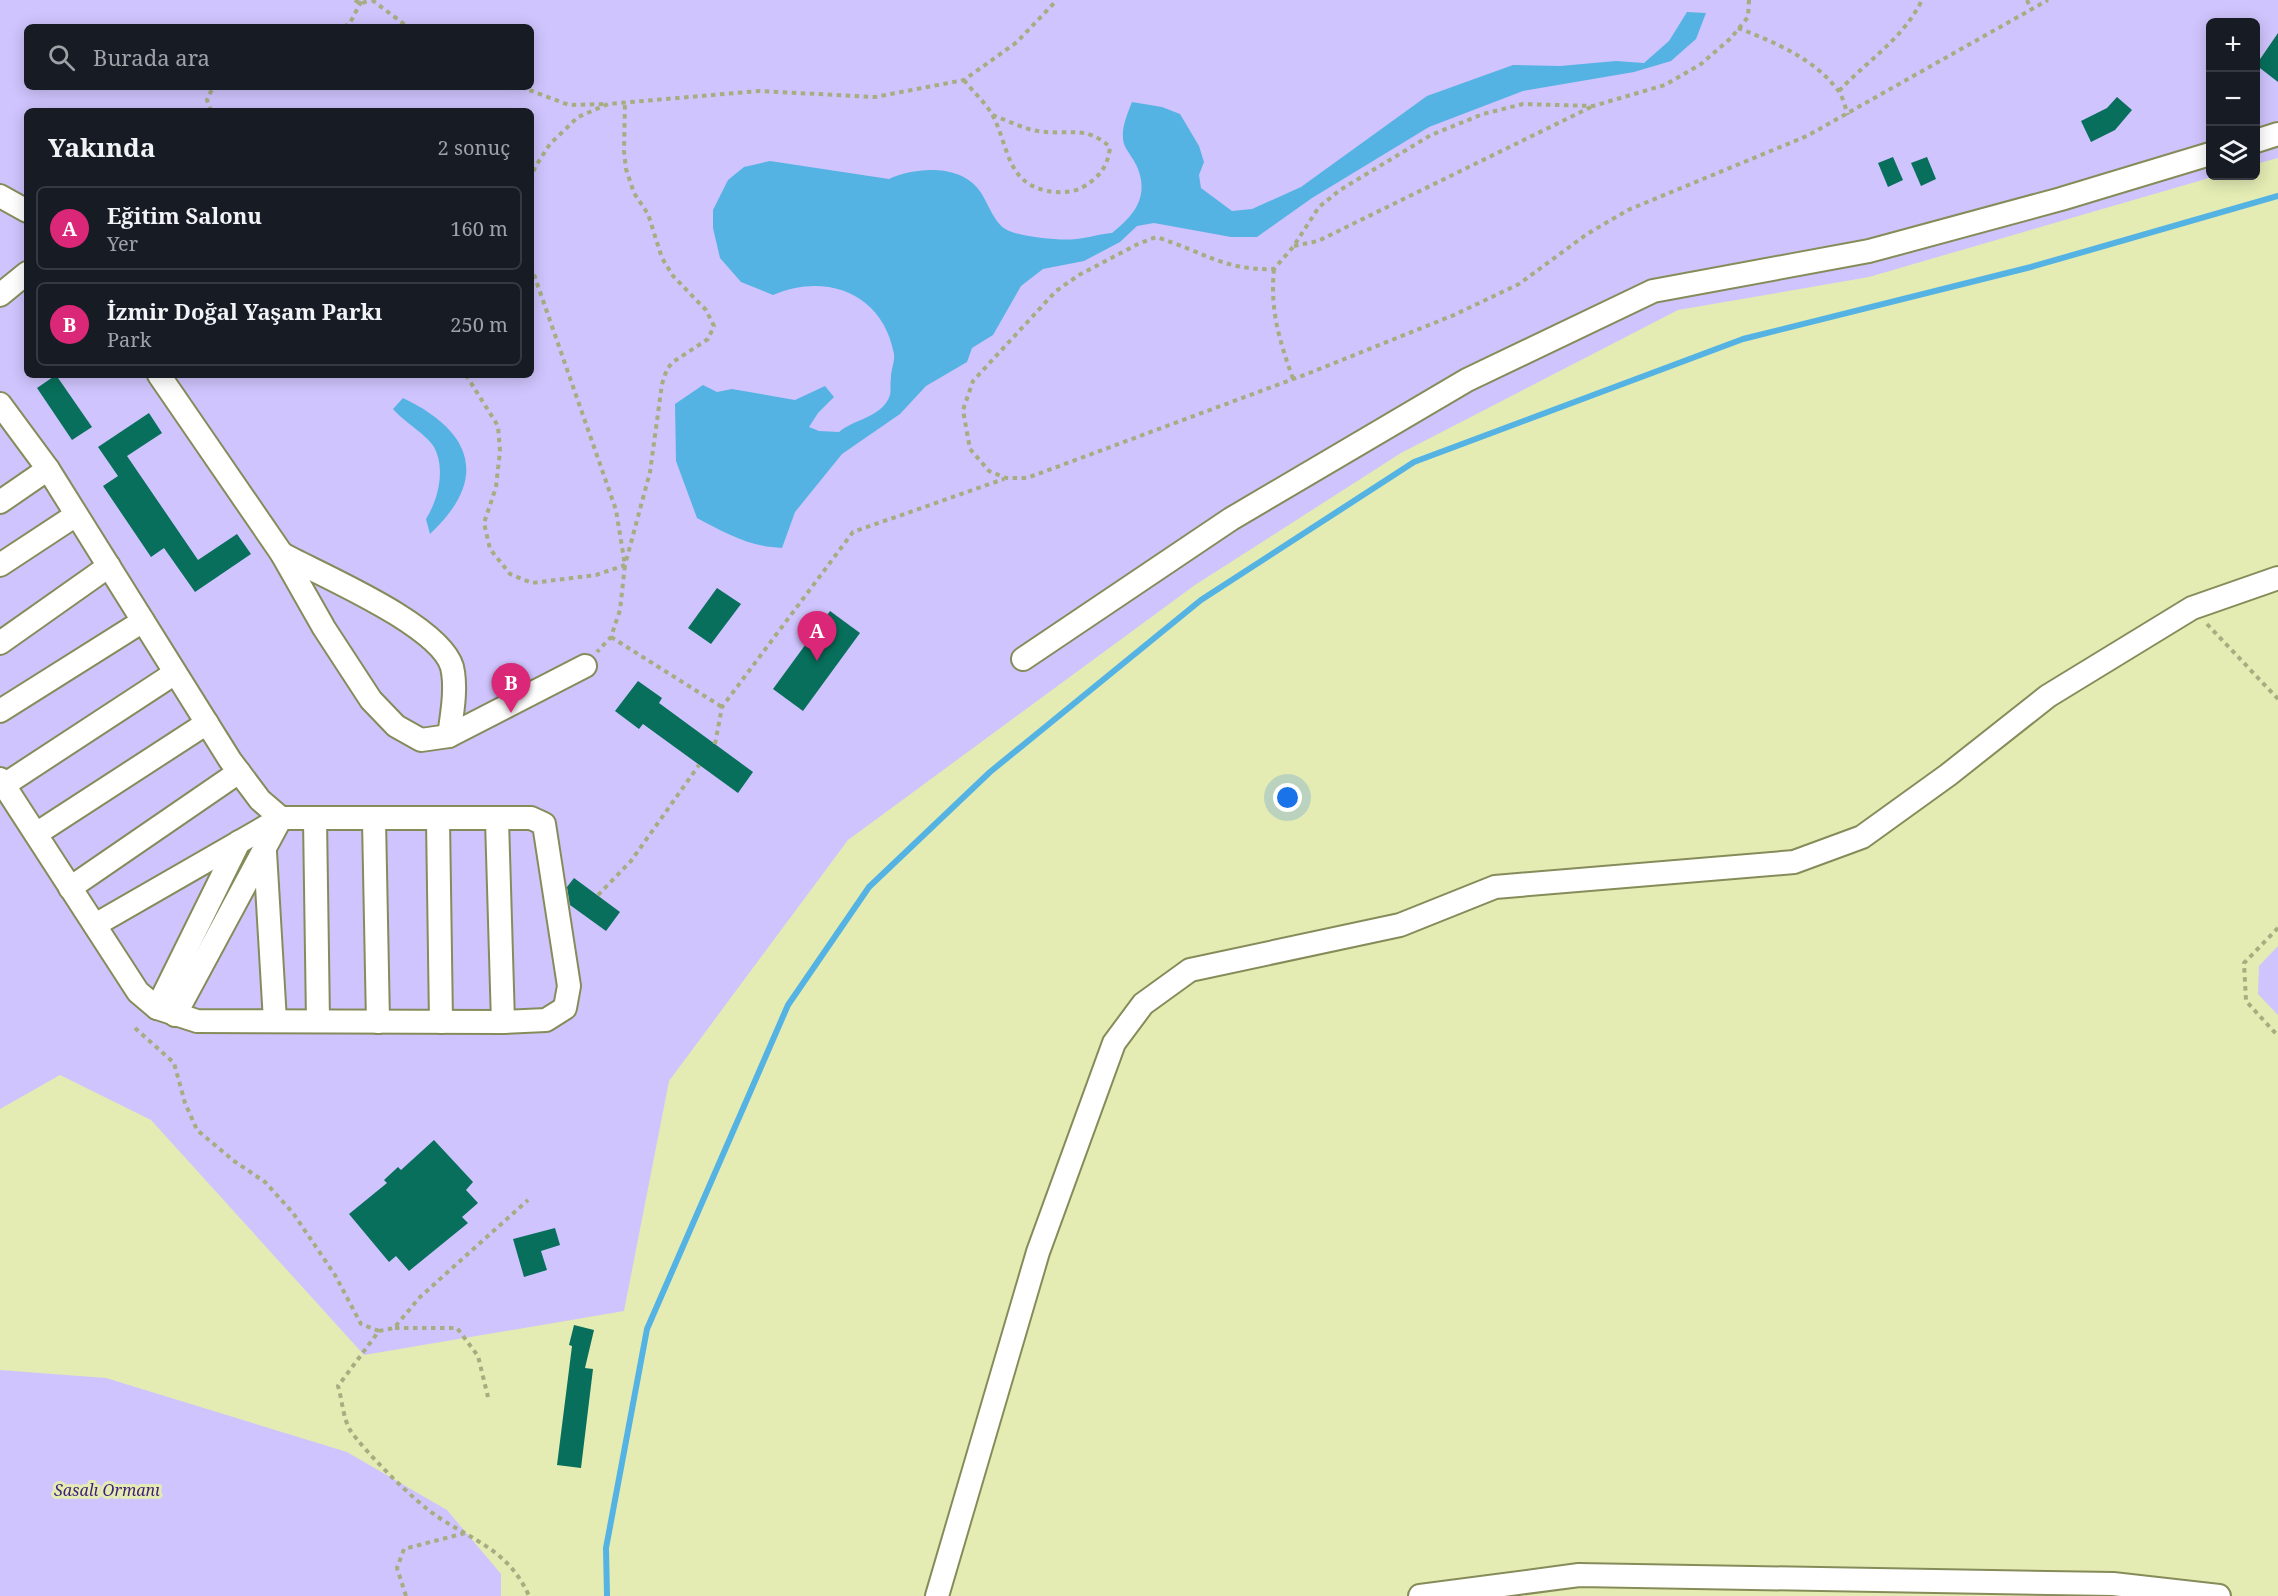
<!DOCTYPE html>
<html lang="tr">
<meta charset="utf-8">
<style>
body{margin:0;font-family:"Noto Serif",serif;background:#242831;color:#f1f3f6}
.controls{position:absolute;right:18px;top:18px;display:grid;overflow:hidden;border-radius:9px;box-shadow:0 3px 15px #0003}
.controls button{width:54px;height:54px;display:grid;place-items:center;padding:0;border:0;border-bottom:2px solid #363941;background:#171b24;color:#f1f3f6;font:30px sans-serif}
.you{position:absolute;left:1288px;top:798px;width:21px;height:21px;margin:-15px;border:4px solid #fff;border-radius:50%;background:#1a73e8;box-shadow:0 0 0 9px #1a73e833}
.badge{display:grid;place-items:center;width:39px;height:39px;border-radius:50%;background:#db2777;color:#fff;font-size:20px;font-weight:700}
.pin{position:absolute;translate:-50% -50px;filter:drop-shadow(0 2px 3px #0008)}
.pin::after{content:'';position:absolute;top:32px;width:21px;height:18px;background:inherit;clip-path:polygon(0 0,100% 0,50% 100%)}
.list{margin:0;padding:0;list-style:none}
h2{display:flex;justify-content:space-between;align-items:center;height:78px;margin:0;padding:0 24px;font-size:26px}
h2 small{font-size:20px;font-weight:400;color:#9ea1a6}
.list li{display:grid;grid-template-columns:39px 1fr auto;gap:18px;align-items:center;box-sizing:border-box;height:84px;margin:0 12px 12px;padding:0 12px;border:2px solid #363941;border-radius:9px}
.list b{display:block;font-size:22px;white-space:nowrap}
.list p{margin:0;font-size:20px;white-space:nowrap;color:#9ea1a6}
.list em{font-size:20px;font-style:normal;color:#9ea1a6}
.icon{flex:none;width:33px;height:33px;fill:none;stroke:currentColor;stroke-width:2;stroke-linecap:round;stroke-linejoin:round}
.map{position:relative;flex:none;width:2278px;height:1596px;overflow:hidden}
.search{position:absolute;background:#171b24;box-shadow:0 3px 15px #0003;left:24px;top:24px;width:510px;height:66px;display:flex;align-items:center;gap:15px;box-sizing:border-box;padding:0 21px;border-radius:9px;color:#9ea1a6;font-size:22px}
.panel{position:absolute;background:#171b24;box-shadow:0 3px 15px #0003;left:24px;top:108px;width:510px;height:270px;border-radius:9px}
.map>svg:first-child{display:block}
</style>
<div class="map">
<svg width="2278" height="1596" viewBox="0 0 2278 1596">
<rect width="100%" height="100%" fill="#e4ecb4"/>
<!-- green -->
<g fill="#cfc4fd" fill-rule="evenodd">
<path d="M0 0H2278V158L2256 164V22H2210V176H2216L1869 277 1678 310 1401 453 1195 585 848 840 669 1081 624 1311 364 1355 151 1120 60 1075 0 1109ZM27 27H531V87H27ZM27 111H531V375H27Z"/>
<polygon points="2278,946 2278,1015 2258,994 2259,966"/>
<polygon points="0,1370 106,1378 347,1452 447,1510 501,1574 501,1596 0,1596"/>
</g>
<!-- water -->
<g fill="#55b3e4">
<path d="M1687 12 1706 13 1696 39 1671 61 1634 72 1523 91 1429 127 1312 198 1257 237H1231L1154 223 1137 226 1120 242 1084 261 1043 269 1021 286 993 335 972 348 967 362 926 386 900 414 842 454 795 512 782 548C750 547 725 533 697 518L676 461 675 404 703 385 717 392 732 389 795 400 825 386 834 397 818 413 809 427 819 431 839 432C854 419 883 417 890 395 891 390 890 383 891 377 891 370 895 361 894 354 883 293 826 272 773 295L741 282 720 258 713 228V210L728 180 744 167 770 161 889 179C915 167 960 164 979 190 989 203 994 227 1012 232 1026 237 1062 241 1076 239 1088 238 1099 234 1112 233 1133 216 1149 198 1138 169 1135 160 1127 152 1124 144 1120 130 1127 115 1132 102L1162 107 1180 114 1199 146 1204 162 1199 175 1201 188 1232 211 1252 209 1301 187 1427 96 1513 65 1560 66 1616 61 1644 63 1669 41Z"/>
<path d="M403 398C472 431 490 478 430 534L426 519C438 500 446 469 434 447 427 435 403 421 393 409Z"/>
</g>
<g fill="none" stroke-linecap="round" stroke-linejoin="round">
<!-- stream -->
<polyline stroke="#55b3e4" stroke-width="6" points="607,1596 606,1548 647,1329 788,1005 869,887 990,772 1201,600 1414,462 1743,339 2031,267 2278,196"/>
</g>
<!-- building -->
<g fill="#076f5b">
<polygon points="2278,33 2278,82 2256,65"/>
<polygon points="2117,97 2132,110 2115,130 2091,142 2081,121 2107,108"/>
<polygon points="1893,157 1903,180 1888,187 1878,163"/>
<polygon points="1927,157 1936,179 1921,186 1911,163"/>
<polygon points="56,375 92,427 72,440 37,388"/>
<polygon points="149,413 162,433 127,456 198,560 237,534 251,554 195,592 164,548 151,557 103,486 118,476 98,447"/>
<polygon points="717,588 741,604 711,644 688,628"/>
<polygon points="830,611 860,633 803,711 773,689"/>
<polygon points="638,681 662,698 659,703 753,772 738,793 643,724 639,729 615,711"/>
<polygon points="574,878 620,912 606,931 570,905 567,887"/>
<polygon points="434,1140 473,1182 466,1190 478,1203 462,1217 468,1223 409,1271 396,1256 389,1262 349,1214 387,1183 384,1180 398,1167 401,1170"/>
<polygon points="555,1228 560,1245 541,1251 547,1270 524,1277 513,1239"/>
<polygon points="574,1325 594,1330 585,1368 593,1369 581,1468 557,1465 572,1346 569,1345"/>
</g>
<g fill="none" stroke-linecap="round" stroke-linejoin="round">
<defs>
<g id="minor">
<polyline points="2256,141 2278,134"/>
<polyline points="0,196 27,211"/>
<polyline points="0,295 27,273"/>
<polyline points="159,375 282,554 324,628 371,700 396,726 421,740 449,736 585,666"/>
<polyline points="0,404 48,469 230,760 260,800 281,818 531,818 544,824 569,986 565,1008 546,1020 503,1022 197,1021 157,1008 138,992 0,779"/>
<polyline points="0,502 48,469"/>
<path d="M282 554C321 575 440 625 452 667 457 688 452 714 449 736"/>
<polyline points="0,565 76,515"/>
<polyline points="0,643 109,566"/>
<polyline points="1023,659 1231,519 1467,380 1653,291 1869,251 2061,199 2210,154"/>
<polyline points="0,711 143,621"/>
<polyline points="4,785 175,673"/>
<polyline points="315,819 318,1021"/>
<polyline points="374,820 378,1022"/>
<polyline points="438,820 441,1022"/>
<polyline points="497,820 503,1022"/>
<polyline points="36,834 207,723"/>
<polyline points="265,852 275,1021"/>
<polyline points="70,888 239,772"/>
<polyline points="95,925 281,818"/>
<polyline points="157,1008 239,842"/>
<polyline points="175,1015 281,818"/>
<polyline points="937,1596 1038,1252 1114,1043 1143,1004 1190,970 1400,925 1495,887 1794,862 1862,837 1948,775 2048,696 2192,608 2278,578"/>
<polyline points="1420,1596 1579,1575 2113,1584 2219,1596"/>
</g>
</defs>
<!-- minor casing -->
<use href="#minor" stroke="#868c59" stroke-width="26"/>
<!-- path -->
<g stroke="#a6ad80" stroke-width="4" stroke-dasharray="4.5 4.5" stroke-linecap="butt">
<polyline points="355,0 360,4 370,0"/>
<polyline points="372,0 408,27"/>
<path d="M1749 0 1748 17 1731 38 1701 64 1665 85 1593 106 1523 104 1483 114 1431 135 1340 190 1319 207 1293 247 1274 269C1224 271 1202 251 1156 237L1138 244 1079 275 1056 291 973 381 963 410 970 449 989 471 1006 478H1027L1312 372 1454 315 1519 284 1587 234 1628 210 1807 136 2048 0"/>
<polyline points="2027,0 2031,9"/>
<polyline points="344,27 350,23 362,0"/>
<path d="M1738 28C1774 42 1813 58 1837 89 1843 96 1845 107 1848 115"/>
<path d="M964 80C973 92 986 103 993 116 1009 147 1006 182 1047 191 1058 193 1073 193 1083 187 1100 177 1108 166 1110 147 1085 124 1068 136 1038 131 1023 129 1007 120 992 115"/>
<polyline points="521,87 569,105 604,104"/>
<path d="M1839 91C1868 60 1903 39 1922 0"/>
<polyline points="211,111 207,100 213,87"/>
<polyline points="531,180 535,167 550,144 578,117 608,104 759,91 875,97 964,80 1017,42 1057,0"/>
<polyline points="1294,246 1318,241 1591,107"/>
<polyline points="531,266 616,510 625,565 620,610 611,637 597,652"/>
<path d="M1274 269C1270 311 1279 339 1293 379"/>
<polyline points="466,375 498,426 500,451 496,487 484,523 490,549 510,574 532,583 596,575 625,565 650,472 662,384 667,369 673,362 708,339 714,326 706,310 673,276 662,258 648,214 634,193 626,169 624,151 625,101"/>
<polyline points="2207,624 2278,699"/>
<polyline points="611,637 722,707"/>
<polyline points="715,744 722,707 853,532 1004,479"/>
<polyline points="598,895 631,861 699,765"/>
<polyline points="2278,928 2244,963 2246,1001 2278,1036"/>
<path d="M135 1028 174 1063 185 1103 197 1130 234 1161 265 1182 293 1213 335 1275 361 1324 379 1331 338 1386C342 1399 343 1418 350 1430 365 1452 415 1502 438 1517 476 1542 509 1551 529 1596"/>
<polyline points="395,1328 457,1328 478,1356 488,1397"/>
<polyline points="379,1331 394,1328 420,1297 528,1200"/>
<polyline points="406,1596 397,1568 404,1549 465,1533"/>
</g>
<!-- minor -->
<use href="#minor" stroke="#fff" stroke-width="22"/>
</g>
<g text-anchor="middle" stroke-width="6" stroke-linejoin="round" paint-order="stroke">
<!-- park labels -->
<g font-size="16" font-style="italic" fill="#3e1e78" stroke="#e4ecb4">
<text x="107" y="1496">Sasalı Ormanı</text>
</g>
</g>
</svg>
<div class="controls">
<button>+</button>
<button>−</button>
<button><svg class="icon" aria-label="layers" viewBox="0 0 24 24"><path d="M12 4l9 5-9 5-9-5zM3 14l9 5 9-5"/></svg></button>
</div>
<div class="you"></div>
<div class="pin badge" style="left:817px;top:661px">A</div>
<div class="pin badge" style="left:511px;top:713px">B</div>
<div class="search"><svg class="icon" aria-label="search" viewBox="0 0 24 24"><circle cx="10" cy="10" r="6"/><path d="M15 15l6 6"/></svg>Burada ara</div>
<section class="panel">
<h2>Yakında<small>2 sonuç</small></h2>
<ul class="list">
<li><span class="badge">A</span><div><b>Eğitim Salonu</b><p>Yer</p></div><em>160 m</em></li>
<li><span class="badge">B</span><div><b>İzmir Doğal Yaşam Parkı</b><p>Park</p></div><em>250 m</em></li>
</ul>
</section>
</div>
